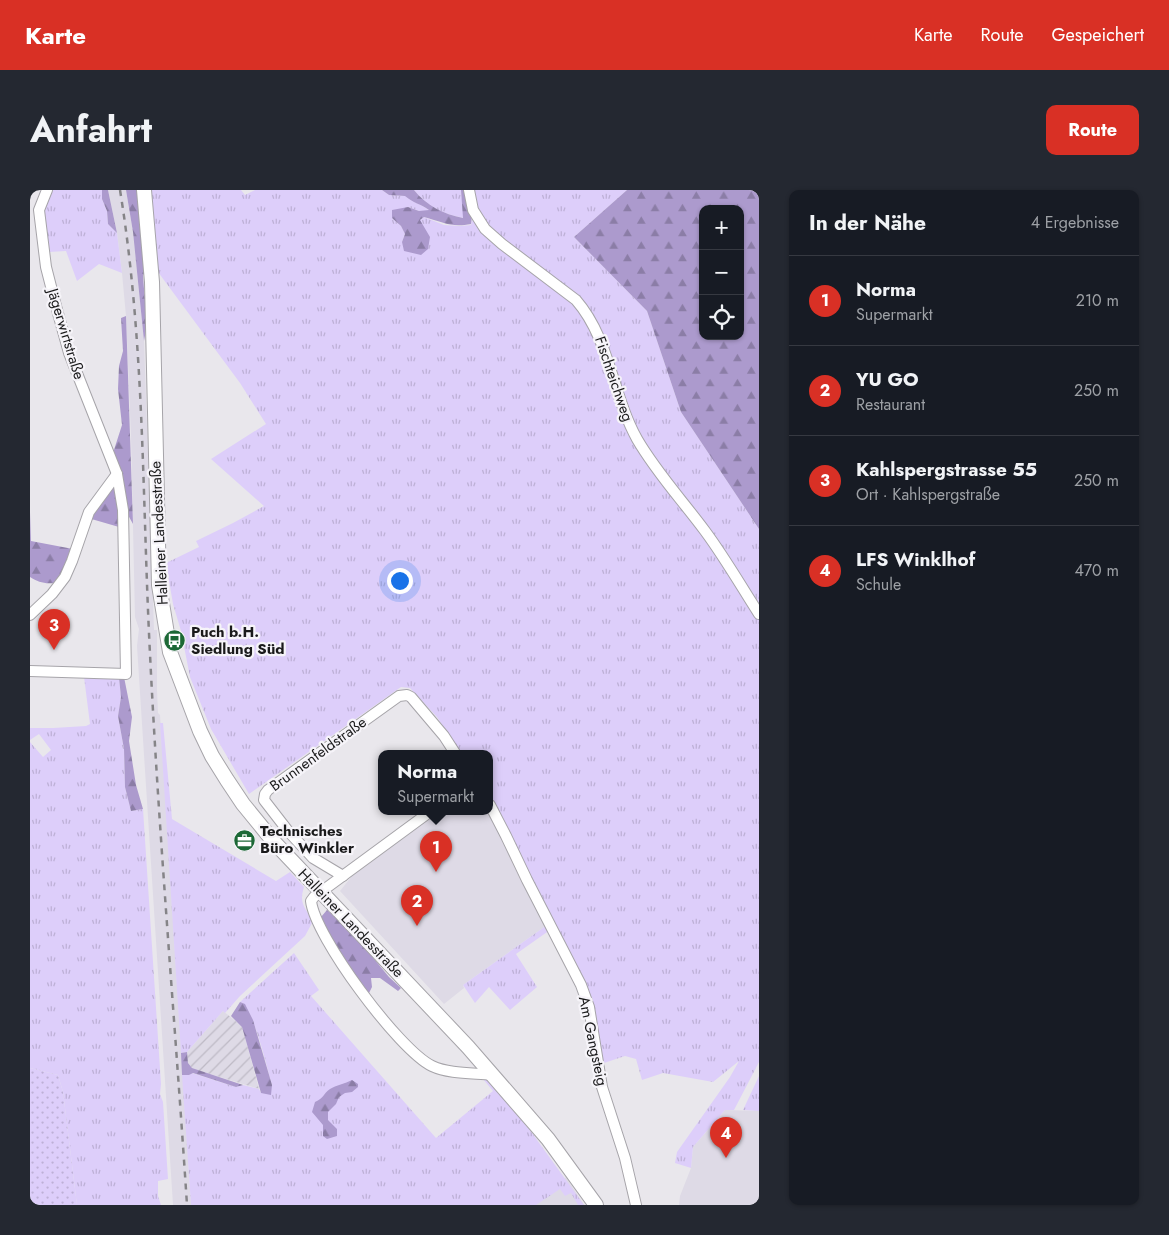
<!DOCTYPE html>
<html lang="de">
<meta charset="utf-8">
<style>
body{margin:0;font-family:Jost,sans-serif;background:#242831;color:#f1f3f6}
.controls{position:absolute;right:15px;top:15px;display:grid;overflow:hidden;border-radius:10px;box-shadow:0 1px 4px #0004}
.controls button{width:45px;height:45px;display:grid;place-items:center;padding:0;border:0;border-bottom:1px solid #363941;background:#171b24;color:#f1f3f6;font:25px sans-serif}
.you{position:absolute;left:369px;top:390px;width:18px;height:18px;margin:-12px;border:4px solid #fff;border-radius:50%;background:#1a73e8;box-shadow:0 0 0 8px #1a73e833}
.badge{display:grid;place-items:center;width:32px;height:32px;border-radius:50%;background:#d93025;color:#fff;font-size:16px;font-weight:700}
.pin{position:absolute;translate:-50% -41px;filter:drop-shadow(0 1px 2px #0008)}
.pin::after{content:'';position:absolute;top:26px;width:18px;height:15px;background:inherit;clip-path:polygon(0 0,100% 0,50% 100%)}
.popup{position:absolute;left:348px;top:560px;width:115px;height:65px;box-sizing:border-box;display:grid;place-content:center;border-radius:10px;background:#171b24;filter:drop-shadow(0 1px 4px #0005);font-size:16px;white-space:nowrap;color:#9ea1a6}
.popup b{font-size:19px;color:#f1f3f6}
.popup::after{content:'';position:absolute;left:50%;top:100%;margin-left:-10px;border:10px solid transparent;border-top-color:#171b24}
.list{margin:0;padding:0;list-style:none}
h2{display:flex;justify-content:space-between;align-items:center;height:65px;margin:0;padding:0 20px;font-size:21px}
h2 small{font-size:16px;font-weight:400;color:#9ea1a6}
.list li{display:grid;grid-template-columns:32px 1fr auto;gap:15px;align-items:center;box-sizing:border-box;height:90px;padding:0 20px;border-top:1px solid #363941}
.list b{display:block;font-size:19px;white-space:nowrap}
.list p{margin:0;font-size:16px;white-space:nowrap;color:#9ea1a6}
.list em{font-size:16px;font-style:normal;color:#9ea1a6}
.icon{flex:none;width:28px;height:28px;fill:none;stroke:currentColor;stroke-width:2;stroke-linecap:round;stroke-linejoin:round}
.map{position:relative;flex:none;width:729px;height:1015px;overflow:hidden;border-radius:10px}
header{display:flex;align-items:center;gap:30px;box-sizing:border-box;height:70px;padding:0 25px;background:#d93025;color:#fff}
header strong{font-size:24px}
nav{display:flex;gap:28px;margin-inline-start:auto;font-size:18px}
.intro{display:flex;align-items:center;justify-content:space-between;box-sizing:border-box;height:120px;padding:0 30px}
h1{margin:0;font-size:35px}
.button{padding:12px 22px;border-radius:10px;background:#d93025;color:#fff;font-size:18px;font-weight:700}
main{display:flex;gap:30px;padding:0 30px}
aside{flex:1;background:#171b24;border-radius:10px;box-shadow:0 1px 4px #0004}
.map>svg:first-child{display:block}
</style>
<header>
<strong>Karte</strong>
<nav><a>Karte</a><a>Route</a><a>Gespeichert</a></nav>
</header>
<div class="intro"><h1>Anfahrt</h1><a class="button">Route</a></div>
<main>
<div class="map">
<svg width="729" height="1015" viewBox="0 0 729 1015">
<defs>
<pattern id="industrial-furrows" width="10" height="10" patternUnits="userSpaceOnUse" patternTransform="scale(1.25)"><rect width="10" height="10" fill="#dedae6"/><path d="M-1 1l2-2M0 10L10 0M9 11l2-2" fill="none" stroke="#bebac5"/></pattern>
<pattern id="grass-tufts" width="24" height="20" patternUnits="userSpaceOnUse" patternTransform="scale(1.25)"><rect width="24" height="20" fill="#ddcefa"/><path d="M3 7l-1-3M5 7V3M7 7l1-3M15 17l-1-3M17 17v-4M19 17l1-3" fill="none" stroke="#bdb0d6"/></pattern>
<pattern id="forest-firs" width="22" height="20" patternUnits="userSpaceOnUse" patternTransform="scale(1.25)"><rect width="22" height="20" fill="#ac9acd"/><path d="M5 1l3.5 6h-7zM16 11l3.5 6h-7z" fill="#8b7da6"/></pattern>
<pattern id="park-dots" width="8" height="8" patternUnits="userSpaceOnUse" patternTransform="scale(1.25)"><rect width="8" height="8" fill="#ddcefa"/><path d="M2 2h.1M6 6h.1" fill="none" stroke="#bdb0d6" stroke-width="1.8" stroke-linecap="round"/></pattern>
</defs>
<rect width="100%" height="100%" fill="#e9e7ec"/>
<!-- built -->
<g fill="#dedae6">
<polygon points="78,0 96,0 103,42 114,151 124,440 127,440 127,500 128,523 130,525 161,1015 143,1015 107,456 109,439 105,427 101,246 96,126 92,83 87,43"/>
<polygon points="411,621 459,621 517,735 433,795 434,798 414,814 310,701 322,686"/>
<polygon points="695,920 729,921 729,1015 649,1015 650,1006 661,978 663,957"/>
<polygon points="536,987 554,1015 501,1015"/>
</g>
<!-- industrial -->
<polygon fill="url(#industrial-furrows)" points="193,821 212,836 229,899 170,881 162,878 158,873 157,862"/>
<!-- grass -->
<g fill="url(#grass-tufts)">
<polygon points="20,0 72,0 72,9 77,21 78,34 87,43 92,83 69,74 47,91 36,61 19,62 14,25"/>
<path d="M120 0H211L215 5 225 0H352L359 5 376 6C383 13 392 14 400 21H389L378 17 362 28 371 36 375 44 372 52 390 30 394 27 414 35 430 36 441 35 442 30 467 53 543 110 565 139 594 230 695 372 729 427V872L704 920H695L663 957 661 978 645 973 647 962 700 887 709 871 683 892 633 883 612 890 606 869 595 866 571 874 562 816 474 634 460 609V563H430L407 527 380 498 371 497 219 604 181 539 160 487 151 441 143 414 136 373 169 357 166 351 203 333 234 316 181 269 236 234 210 193 128 82Z"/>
<path d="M384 0H431L434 28C413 24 398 17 384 0Z"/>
<polygon points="441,0 597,0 544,47 617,121 651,222 729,339 729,418 603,237 563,127 471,50 446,20"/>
<polygon points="54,487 89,488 91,507 88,526 94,559 95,597 101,621 113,619 131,894 130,904 133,912 138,989 128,991 128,1006 131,1015 47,1015 33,902 28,885 0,878 0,552 13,567 21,560 9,544 0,550 0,538 23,538 56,536 60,534"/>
<path d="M130 533H133L142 629 246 691 260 682 274 697C268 716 277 717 282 733L275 746 210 806 195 823 193 821 157 862 151 863Z"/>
<polygon points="517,735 520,740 486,764 507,797 480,820 459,797 445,813 433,795"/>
<path d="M264 763 289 800 281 806 406 948 463 901 453 889 459 891 502 943 554 1015H548L541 1003 535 1006 530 999 506 1015H161L152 885H159L162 883 206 897 213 895 229 899 231 903 242 895C237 879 224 818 210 812Z"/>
<polygon points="729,886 729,921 713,920"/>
</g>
<!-- forest -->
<g fill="url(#forest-firs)" fill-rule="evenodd">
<polygon points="72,0 78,0 87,43 78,34 77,21 72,9"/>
<path d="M96 0H109L117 81 113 85C114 107 119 130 114 151L103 42Z"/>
<path d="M352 0H384C397 16 413 24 433 28L431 0H436C436 12 444 23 441 34 421 38 413 32 394 27L390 30 400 47 398 59 391 65 374 61 372 52 375 44 371 36 362 28V20L378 17 389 21 399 20C391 14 383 13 375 6L359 5Z"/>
<path d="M597 0H729V339L651 222 617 121 544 47ZM673 19H710V146H673Z"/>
<polygon points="96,126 103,334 98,325 96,306 88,305 89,337 58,328 82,284 83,263 92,235 88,199 89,176 93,161 91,128"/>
<path d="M0 322 1 351 43 359 35 380 24 393C14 394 8 392 0 387Z"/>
<polygon points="94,487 102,527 99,551 106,595 113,619 101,621 95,597 94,559 88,526 91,507 89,488"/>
<polygon points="297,720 317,736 359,787 371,798 368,801 350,788 341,788 342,797 339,803 336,802 304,753 291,727"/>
<polygon points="210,812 215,814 223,830 242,895 241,905 231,903 212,837 201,826"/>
<polygon points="157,862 158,873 162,878 213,895 206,897 163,883 159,885 152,885 151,863"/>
<path d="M322 890 328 894V897L322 902 315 903 309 907 306 914 298 922V930L307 939V946L297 949 293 946V935L282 922 285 912C294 908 293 904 300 899 306 895 315 894 322 890Z"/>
</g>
<!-- park -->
<polygon fill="url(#park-dots)" points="0,878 28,885 33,902 47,1015 0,1015"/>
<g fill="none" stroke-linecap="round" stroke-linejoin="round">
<defs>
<g id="minor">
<path d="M439 0 443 20 455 39 472 54 546 110C580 149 582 204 607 249 626 282 652 310 675 341 695 368 711 396 729 424"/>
<polyline points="0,425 22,404 35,387 42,371 59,322 87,284"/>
<polyline points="0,481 96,484 93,320 87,284 39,163 26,116 16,77 9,20 17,0"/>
<polyline points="460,615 476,646 497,690 551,795 559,817 572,897 595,968 606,1015"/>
<path d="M401 621 284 707 281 711C285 747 369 860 402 876 419 884 443 883 462 885"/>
<polyline points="313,686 283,668 258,641 234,610 235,604 238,600 369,506 377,505 381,507 414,546 425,563"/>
</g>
<polyline id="secondary" points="114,0 122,92 129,395 140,462 170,541 182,566 197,590 213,614 244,652 438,857 518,949 566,1015"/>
</defs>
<!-- minor casing -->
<use href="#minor" stroke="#a6a4a9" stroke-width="12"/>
<!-- secondary casing -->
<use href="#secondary" stroke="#a6a4a9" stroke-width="16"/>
<!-- minor -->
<use href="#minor" stroke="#fff" stroke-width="10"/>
<!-- secondary -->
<use href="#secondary" stroke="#fff" stroke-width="14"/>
<!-- rail -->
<path stroke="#858487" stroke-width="2.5" stroke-dasharray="6 6" stroke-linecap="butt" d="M90 0C115 154 112 309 120 464 129 648 145 831 157 1015"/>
</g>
<!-- icons -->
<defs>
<symbol id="bus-disc" viewBox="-11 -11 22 22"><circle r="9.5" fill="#1c6836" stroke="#f6f4f9"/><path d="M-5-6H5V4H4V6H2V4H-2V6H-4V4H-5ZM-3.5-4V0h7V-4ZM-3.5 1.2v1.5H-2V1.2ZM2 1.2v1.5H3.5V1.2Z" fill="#fff"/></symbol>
<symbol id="office-disc" viewBox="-11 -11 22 22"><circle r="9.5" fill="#1c6836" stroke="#f6f4f9"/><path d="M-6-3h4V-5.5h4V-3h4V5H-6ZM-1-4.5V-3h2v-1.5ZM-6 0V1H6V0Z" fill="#fff"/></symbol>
</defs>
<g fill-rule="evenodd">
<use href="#bus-disc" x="132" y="438" width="25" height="25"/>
<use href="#office-disc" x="202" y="638" width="25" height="25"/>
</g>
<g text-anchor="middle" stroke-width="4.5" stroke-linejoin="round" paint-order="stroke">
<!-- street labels -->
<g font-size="15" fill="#1a1a1b" stroke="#f6f4f9">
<text transform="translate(36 144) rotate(73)" y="5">Jägerwirtstraße</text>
<text transform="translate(584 189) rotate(71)" y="5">Fischteichweg</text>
<text transform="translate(129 343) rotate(-93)" y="5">Halleiner Landesstraße</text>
<text transform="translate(288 564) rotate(-36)" y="5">Brunnenfeldstraße</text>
<text transform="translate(321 733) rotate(46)" y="5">Halleiner Landesstraße</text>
<text transform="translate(563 851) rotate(78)" y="5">Am Gangsteig</text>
</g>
<!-- poi labels -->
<g font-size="15" font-weight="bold" fill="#1a1a1b" stroke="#f6f4f9" text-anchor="start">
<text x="161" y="447">Puch b.H.<tspan x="161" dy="17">Siedlung Süd</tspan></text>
<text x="230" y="646">Technisches<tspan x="230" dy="17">Büro Winkler</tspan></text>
</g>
</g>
</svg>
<div class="controls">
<button>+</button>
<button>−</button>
<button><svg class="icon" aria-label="locate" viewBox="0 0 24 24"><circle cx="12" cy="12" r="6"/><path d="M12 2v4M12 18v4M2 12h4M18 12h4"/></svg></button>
</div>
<div class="you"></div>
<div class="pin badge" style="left:406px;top:682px">1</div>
<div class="popup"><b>Norma</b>Supermarkt</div>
<div class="pin badge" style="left:387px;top:736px">2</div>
<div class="pin badge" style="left:24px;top:460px">3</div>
<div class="pin badge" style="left:696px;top:968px">4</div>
</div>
<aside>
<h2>In der Nähe<small>4 Ergebnisse</small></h2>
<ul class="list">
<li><span class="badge">1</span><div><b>Norma</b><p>Supermarkt</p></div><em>210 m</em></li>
<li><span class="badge">2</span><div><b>YU GO</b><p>Restaurant</p></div><em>250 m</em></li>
<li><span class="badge">3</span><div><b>Kahlspergstrasse 55</b><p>Ort · Kahlspergstraße</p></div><em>250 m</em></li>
<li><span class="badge">4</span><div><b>LFS Winklhof</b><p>Schule</p></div><em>470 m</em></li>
</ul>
</aside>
</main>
